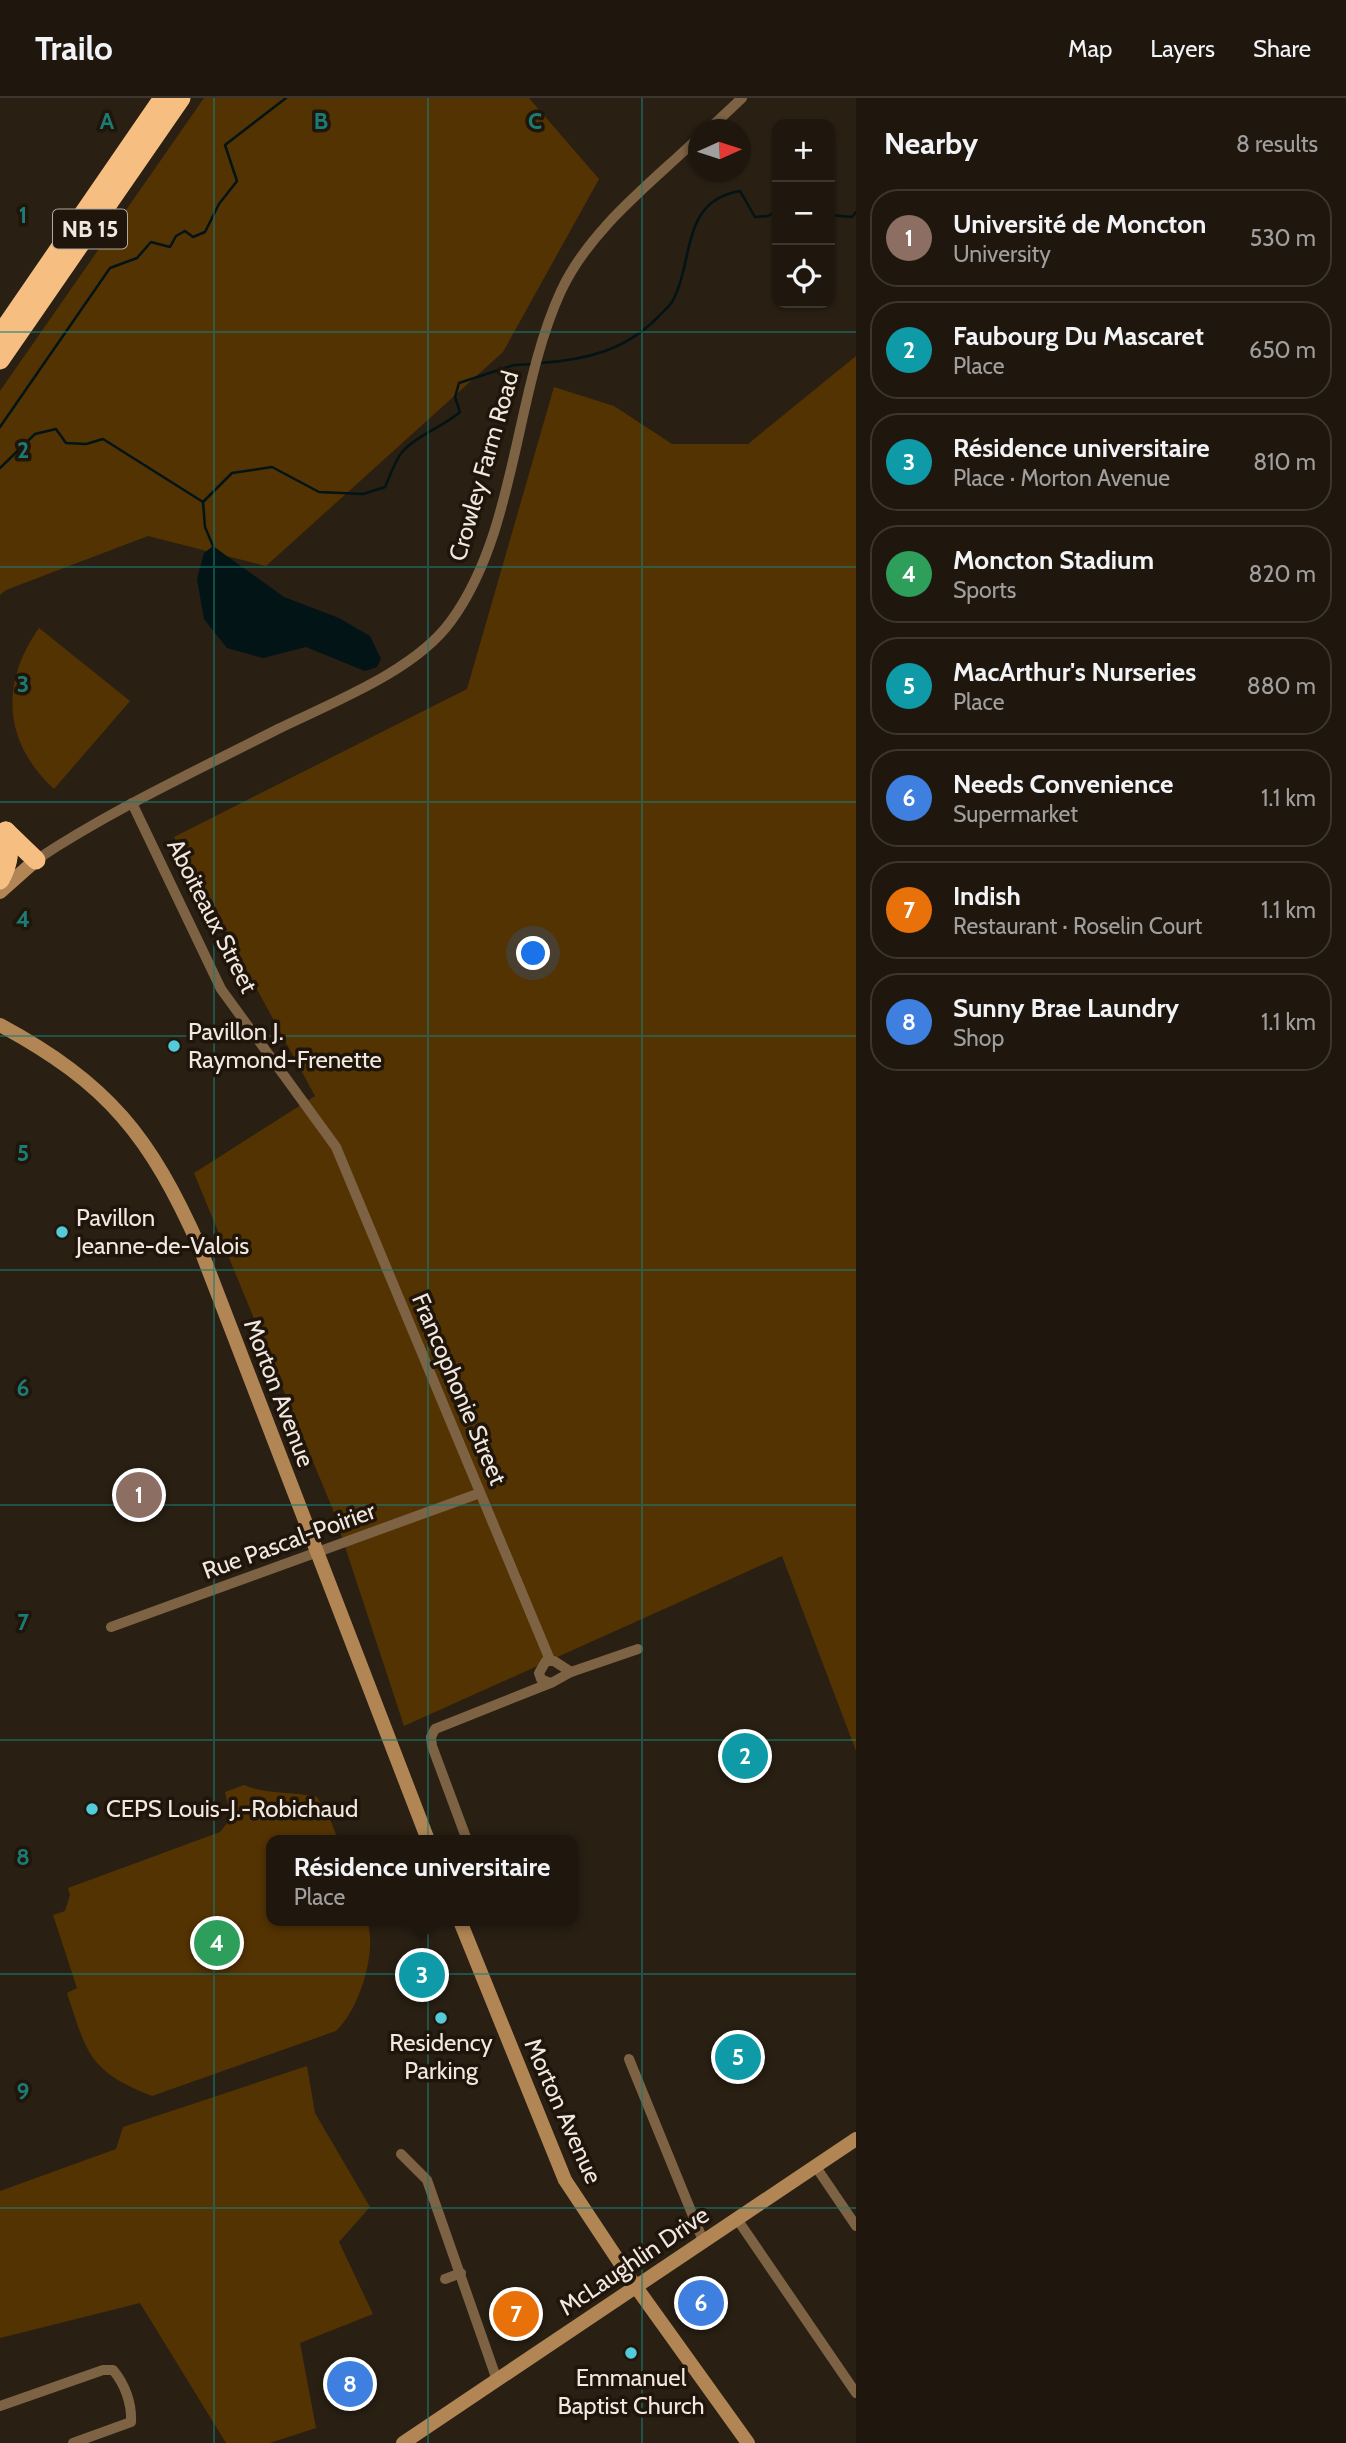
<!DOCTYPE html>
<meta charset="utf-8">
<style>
body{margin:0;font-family:Cabin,sans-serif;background:#272017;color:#f1f3f6}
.controls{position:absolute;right:21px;top:21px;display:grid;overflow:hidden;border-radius:14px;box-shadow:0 2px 5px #0004}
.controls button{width:63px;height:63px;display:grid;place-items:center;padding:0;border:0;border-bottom:2px solid #3c362e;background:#1f170e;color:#f1f3f6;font:35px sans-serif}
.compass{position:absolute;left:688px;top:21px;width:63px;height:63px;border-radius:50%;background:#1f170e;box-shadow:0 2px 5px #0004;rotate:87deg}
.you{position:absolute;left:534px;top:856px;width:24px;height:24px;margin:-18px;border:5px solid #fff;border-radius:50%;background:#1a73e8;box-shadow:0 0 0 10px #1a73e833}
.badge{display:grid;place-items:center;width:46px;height:46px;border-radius:50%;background:#ea580c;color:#fff;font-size:23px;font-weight:700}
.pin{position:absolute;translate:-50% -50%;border:4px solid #fff;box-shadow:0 2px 7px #0006}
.popup{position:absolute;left:266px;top:1737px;width:312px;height:91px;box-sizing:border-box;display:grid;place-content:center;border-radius:14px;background:#1f170e;filter:drop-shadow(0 2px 5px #0005);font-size:23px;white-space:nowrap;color:#a19f9e}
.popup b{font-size:26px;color:#f1f3f6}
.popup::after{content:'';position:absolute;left:50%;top:100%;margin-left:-14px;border:14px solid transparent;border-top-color:#1f170e}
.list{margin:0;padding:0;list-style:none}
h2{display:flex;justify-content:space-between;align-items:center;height:91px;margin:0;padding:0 28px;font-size:30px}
h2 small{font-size:23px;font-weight:400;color:#a19f9e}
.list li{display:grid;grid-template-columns:46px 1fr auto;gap:21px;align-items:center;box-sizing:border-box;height:98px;margin:0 14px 14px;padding:0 14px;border:2px solid #3c362e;border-radius:28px}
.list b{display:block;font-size:26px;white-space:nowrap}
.list p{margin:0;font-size:23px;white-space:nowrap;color:#a19f9e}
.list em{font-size:23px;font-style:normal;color:#a19f9e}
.icon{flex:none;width:38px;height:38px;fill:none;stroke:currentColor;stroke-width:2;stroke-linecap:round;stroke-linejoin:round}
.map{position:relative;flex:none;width:856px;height:2345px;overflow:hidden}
header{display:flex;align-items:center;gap:42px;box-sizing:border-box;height:98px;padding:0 35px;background:#1f170e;border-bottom:2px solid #3c362e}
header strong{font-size:33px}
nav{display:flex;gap:38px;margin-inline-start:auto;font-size:24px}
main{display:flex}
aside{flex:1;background:#1f170e}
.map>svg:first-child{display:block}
</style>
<header>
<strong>Trailo</strong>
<nav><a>Map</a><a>Layers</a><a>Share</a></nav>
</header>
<main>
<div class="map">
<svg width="856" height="2345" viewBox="0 0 856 2345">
<rect width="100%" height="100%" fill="#291f13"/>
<!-- green -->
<g fill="#543303">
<polygon points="204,0 529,0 599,81 503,254 266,468 148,438 6,492 0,497 0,293"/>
<polygon points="856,258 856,1653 782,1458 404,1628 333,1412 194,1075 315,998 174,739 467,591 554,289 614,308 672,346 748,346"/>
<path d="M39 530 130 603 54 691C3 644 0 585 39 530Z"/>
<path d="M244 1687C268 1697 292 1693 317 1699L329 1718 338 1742H272V1823H367C378 1853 359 1912 336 1933L152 1998C88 1973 87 1955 67 1895L77 1890 53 1817 65 1813 70 1797 68 1790 220 1734 231 1720 225 1694Z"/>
<polygon points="307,1968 315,2015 370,2109 339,2144 373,2216 300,2245 316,2330 270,2345 226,2345 140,2205 0,2240 0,2093 116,2051 123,2029"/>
</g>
<!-- water -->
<polygon fill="#031416" points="213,448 284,499 339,520 370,538 381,561 377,569 365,573 306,549 263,560 227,550 204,521 197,481 204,455"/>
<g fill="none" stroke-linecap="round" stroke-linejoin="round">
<!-- stream -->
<g stroke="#031416" stroke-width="2.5">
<polyline points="830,117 852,119 856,114"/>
<path d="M540 265C585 262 624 253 657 220 661 215 668 210 672 204 695 162 680 103 740 93L755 119 768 118 777 113"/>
<polyline points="0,329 110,170 137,160 151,144 170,149 176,138 185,133 193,139 205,134 219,106 237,83 225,47 286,0"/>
<polyline points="0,370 35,336 56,331 66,345 86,346 103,341 203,404"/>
<path d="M203 404 232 375 272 369 319 394 363 396 385 389C390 378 395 362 403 353 417 337 443 329 460 314L455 299 459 285 514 267 533 266"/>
<polyline points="203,404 205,429 213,448"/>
</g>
<!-- street -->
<g stroke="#7d6243" stroke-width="10">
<polyline points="708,32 742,0"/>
<polyline points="132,705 221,891 336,1049 550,1562"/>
<path d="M36 762C113 711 196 673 278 631 333 604 415 573 451 523 517 433 514 295 561 193 590 131 650 86 698 40"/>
<polyline points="111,1529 480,1395"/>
<polyline points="550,1585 541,1581 539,1575 546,1563 554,1563 571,1574"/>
<polyline points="467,1742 432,1648 431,1639 435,1631 553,1584 571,1574 638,1551"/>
<polyline points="629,1961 704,2145"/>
<polyline points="401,2056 427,2082 497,2282"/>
<polyline points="816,2069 856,2128"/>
<polyline points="737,2121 856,2295"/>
<polyline points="445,2181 461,2175"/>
<path d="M0 2308 103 2272H113C125 2286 132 2306 131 2324L73 2345"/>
</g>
<!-- secondary -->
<g stroke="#b18654" stroke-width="14">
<polyline points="0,794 36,762"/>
<path d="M0 927C109 986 150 1038 200 1150L428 1742"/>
<polyline points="460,1823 565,2082 636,2189 748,2345"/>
<polyline points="403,2345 856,2041"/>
</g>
<!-- highway -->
<g stroke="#f6bf81" stroke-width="19">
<polyline points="0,237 163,0"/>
<polyline points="0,262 181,0"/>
<polyline points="6,733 36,762"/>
<path d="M0 782C10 764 10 752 6 733"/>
</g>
</g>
<!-- grid -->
<path fill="none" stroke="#1a7c74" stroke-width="2" stroke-opacity="0.55" d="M214 0V2345M428 0V2345M642 0V2345M0 234H856M0 469H856M0 704H856M0 938H856M0 1172H856M0 1407H856M0 1642H856M0 1876H856M0 2110H856"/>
<!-- markers -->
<g fill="#53cbdb" stroke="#20150a" stroke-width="2.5">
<circle cx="174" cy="948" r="7"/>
<circle cx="62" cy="1134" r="7"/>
<circle cx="92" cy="1711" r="7"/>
<circle cx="441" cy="1920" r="7"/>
<circle cx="631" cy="2255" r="7"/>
</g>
<g text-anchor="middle" stroke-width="7" stroke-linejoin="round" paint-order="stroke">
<!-- shield labels -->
<rect fill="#20150a" stroke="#b2a9a0" stroke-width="2" x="53" y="111.5" width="74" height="39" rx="5"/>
<g font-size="23" font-weight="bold" fill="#f1e9e1">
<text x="90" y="139">NB 15</text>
</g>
<!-- street labels -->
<g font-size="24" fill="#f1e9e1" stroke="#20150a">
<text transform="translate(484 368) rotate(-74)" y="8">Crowley Farm Road</text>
<text transform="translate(212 818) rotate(63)" y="8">Aboiteaux Street</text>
<text transform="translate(459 1291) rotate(67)" y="8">Francophonie Street</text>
<text transform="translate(279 1295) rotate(69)" y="8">Morton Avenue</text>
<text transform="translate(289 1443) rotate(-20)" y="8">Rue Pascal-Poirier</text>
<text transform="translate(563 2013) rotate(66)" y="8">Morton Avenue</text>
<text transform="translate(634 2163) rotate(-34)" y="8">McLaughlin Drive</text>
</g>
<!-- poi labels -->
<g font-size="24" fill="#f1e9e1" stroke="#20150a" text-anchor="start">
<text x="188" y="942">Pavillon J.<tspan x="188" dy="28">Raymond-Frenette</tspan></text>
<text x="76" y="1128">Pavillon<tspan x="76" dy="28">Jeanne-de-Valois</tspan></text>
<text x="106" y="1719">CEPS Louis-J.-Robichaud</text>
<text x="441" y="1953" text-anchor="middle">Residency<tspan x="441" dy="28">Parking</tspan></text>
<text x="631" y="2288" text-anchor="middle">Emmanuel<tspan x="631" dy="28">Baptist Church</tspan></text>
</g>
</g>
<g font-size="23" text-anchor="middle" font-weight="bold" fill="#1a7c74" stroke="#20150a" stroke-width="7" stroke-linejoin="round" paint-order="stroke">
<text x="107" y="31">A</text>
<text x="321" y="31">B</text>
<text x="535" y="31">C</text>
<text x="23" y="125">1</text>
<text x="23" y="360">2</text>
<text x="23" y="594">3</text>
<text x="23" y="829">4</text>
<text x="23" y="1063">5</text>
<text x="23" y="1298">6</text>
<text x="23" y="1532">7</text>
<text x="23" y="1767">8</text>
<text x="23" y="2001">9</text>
</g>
</svg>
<div class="controls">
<button>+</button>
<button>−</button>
<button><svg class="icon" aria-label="locate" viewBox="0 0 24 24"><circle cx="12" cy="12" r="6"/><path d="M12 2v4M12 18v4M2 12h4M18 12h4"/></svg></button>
</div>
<svg class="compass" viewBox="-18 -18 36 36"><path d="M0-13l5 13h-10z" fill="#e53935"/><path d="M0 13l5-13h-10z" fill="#a19f9e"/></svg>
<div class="you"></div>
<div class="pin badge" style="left:139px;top:1397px;background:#8d6e63">1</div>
<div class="pin badge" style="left:745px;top:1658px;background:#0f9aa8">2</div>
<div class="pin badge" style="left:422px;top:1877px;background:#0f9aa8">3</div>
<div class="popup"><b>Résidence universitaire</b>Place</div>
<div class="pin badge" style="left:217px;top:1845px;background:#2e9e5b">4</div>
<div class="pin badge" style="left:738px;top:1959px;background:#0f9aa8">5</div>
<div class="pin badge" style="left:701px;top:2205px;background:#3f7fe0">6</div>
<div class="pin badge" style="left:516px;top:2216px;background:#e8710a">7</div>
<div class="pin badge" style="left:350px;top:2286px;background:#3f7fe0">8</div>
</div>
<aside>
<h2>Nearby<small>8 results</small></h2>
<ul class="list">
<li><span class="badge" style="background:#8d6e63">1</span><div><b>Université de Moncton</b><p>University</p></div><em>530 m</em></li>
<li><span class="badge" style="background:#0f9aa8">2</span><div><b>Faubourg Du Mascaret</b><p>Place</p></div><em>650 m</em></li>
<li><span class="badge" style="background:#0f9aa8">3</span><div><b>Résidence universitaire</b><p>Place · Morton Avenue</p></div><em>810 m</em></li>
<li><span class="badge" style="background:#2e9e5b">4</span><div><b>Moncton Stadium</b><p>Sports</p></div><em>820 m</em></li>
<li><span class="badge" style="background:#0f9aa8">5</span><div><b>MacArthur's Nurseries</b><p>Place</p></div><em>880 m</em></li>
<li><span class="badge" style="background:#3f7fe0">6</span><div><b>Needs Convenience</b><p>Supermarket</p></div><em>1.1 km</em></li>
<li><span class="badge" style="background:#e8710a">7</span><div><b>Indish</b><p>Restaurant · Roselin Court</p></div><em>1.1 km</em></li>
<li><span class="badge" style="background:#3f7fe0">8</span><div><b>Sunny Brae Laundry</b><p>Shop</p></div><em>1.1 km</em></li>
</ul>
</aside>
</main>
